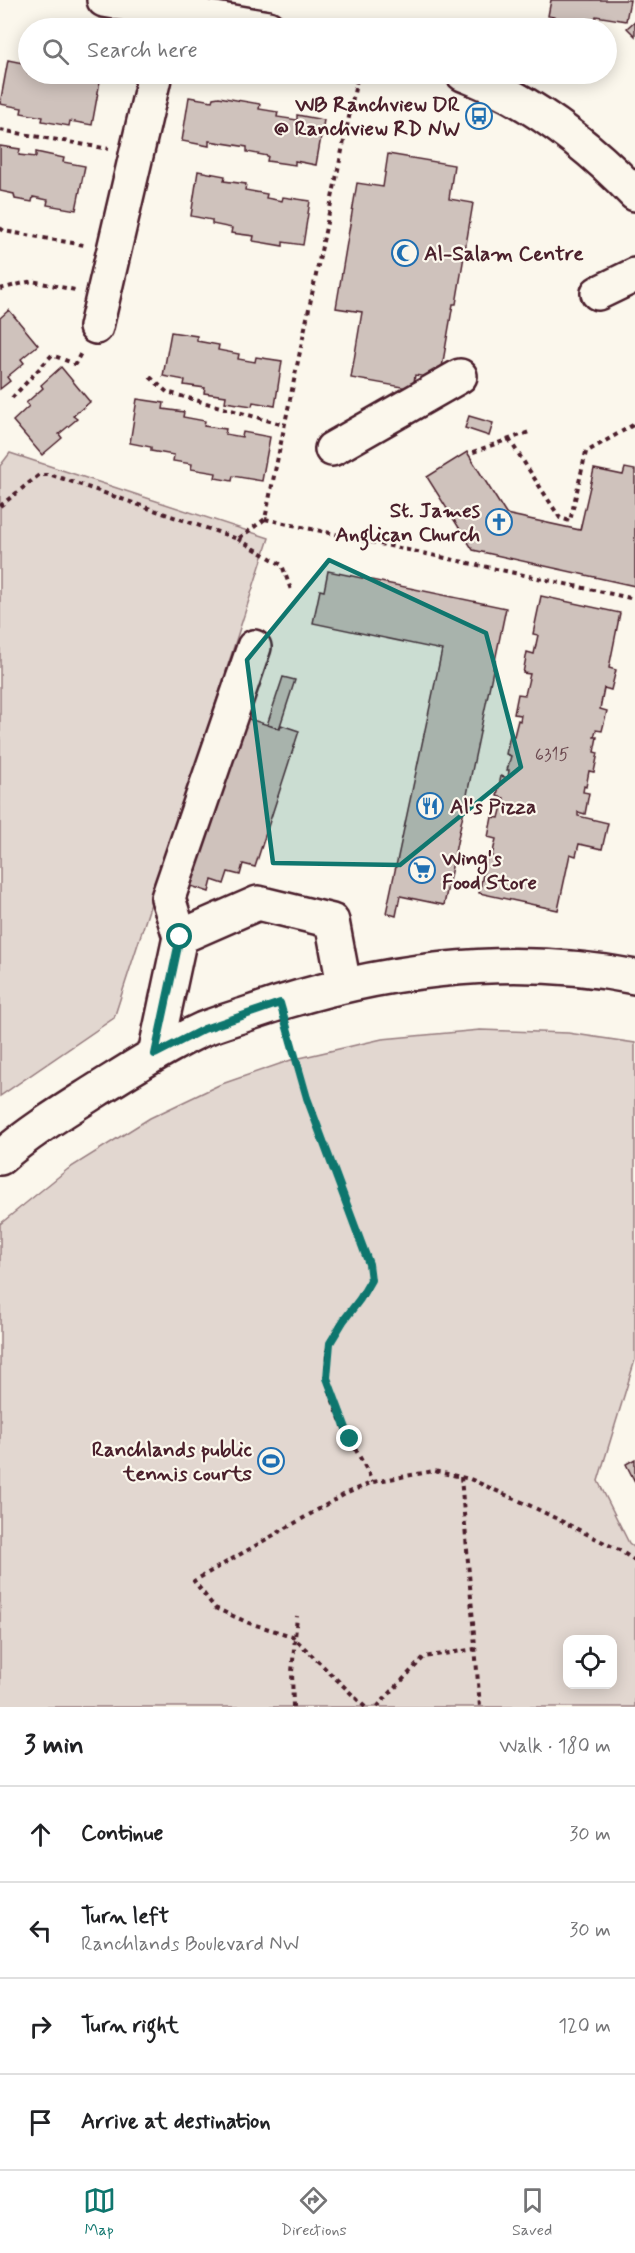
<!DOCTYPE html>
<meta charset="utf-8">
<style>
body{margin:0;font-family:Mynerve,sans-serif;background:#f2f2f2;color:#202124}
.controls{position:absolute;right:18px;bottom:18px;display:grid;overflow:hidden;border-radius:12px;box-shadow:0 3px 15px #0003}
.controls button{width:54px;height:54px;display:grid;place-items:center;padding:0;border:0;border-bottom:2px solid #e0e0e0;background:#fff;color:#202124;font:30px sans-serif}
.stop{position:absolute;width:18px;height:18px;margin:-14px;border:4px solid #0f766e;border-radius:50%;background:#fff}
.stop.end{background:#0f766e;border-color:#fff;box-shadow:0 2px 6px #0008}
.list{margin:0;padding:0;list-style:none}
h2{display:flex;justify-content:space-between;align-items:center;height:78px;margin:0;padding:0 24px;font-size:26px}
h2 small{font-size:20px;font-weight:400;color:#757577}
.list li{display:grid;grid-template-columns:39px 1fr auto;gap:18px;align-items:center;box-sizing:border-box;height:96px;padding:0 24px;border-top:2px solid #e0e0e0}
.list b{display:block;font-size:22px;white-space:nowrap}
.list p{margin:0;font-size:20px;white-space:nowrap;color:#757577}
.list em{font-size:20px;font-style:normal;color:#757577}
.icon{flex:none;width:33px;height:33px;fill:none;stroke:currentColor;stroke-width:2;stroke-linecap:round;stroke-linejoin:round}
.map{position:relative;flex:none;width:635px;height:1707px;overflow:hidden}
.search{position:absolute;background:#fff;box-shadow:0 3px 15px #0003;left:18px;right:18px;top:18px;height:66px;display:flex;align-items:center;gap:15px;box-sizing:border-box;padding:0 21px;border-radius:33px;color:#757577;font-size:22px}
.sheet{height:462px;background:#fff}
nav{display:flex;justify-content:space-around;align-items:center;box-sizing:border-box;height:84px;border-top:2px solid #e0e0e0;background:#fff;font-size:16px;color:#757577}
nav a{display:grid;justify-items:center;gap:3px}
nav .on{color:#0f766e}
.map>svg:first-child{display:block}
</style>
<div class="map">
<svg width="635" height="1707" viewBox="0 0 635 1707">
<rect width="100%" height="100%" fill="#fbf7ec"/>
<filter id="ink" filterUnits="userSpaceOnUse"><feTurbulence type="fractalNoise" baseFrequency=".0167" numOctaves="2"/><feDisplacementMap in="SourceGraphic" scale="12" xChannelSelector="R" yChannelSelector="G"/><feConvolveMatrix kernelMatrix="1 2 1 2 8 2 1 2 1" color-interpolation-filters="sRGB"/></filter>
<g filter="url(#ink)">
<!-- green -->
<g fill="#e2d7d0" stroke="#967b7e" stroke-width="1.5" fill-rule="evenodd">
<polygon points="10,453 269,538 114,1018 0,1096 0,466"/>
<path d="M480 1030 568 1033 635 1043V1360L598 1481 629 1543 635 1548V1707H0V1224L68 1169 150 1118 219 1085 291 1060 382 1039ZM568 1640H612V1684H568Z"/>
</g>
<!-- building -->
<g fill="#cfc2bc" stroke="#4a1f2b" stroke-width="1.5">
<polygon points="551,0 630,0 626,21 596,16 594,24 589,23 588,26 570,23 571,20 548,16"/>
<polygon points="635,21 635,36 627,28"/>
<polygon points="8,60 28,64 28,74 56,74 55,79 73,82 74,77 100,81 92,125 70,121 69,126 42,121 43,117 21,113 22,108 0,104"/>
<polygon points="189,97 212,101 213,98 219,97 260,104 259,109 278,112 277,117 297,120 297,115 324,120 316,165 295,161 295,165 267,161 268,156 247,152 247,147 209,141 209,146 182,141"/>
<polygon points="0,146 20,149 19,155 36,157 36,152 64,158 63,162 85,166 76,210 47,205 48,200 33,197 32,202 15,199 14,194 0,191"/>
<polygon points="388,154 454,165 449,199 473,203 456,304 453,304 440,379 415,375 413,389 351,378 362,312 336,308 357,183 383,187"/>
<polygon points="198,171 225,176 224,181 246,184 245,190 267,194 266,198 282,201 283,197 310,201 303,245 283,242 283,246 253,241 254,236 231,233 232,228 212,224 212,220 191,216"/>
<polygon points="9,310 38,345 21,359 24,363 7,377 10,381 0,389 0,318"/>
<polygon points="171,332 197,336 197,341 219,345 218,350 239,354 238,359 255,362 256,357 282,361 275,406 253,402 252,406 225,402 226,396 204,393 205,388 184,385 185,380 163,376"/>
<polygon points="61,367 90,402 73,416 77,419 59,434 62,438 42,455 13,421 29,406 26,403 43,388 41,385"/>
<polygon points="137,399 164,403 163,409 184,412 183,417 205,421 204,426 226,429 225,434 242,437 243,432 270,437 262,481 233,476 232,481 215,478 216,473 191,469 192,464 173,461 174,455 151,451 151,447 130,443"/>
<polygon points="469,416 493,423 489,436 465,428"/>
<polygon points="467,452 506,514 580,530 594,469 623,475 625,468 635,470 635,586 473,550 427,477"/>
<polygon points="328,571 506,608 444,905 400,896 396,916 386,913 442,650 313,623 320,590 324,591"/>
<polygon points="541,596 620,613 609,668 616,670 611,690 604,688 600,709 607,711 602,731 596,730 594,737 597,737 594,752 598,753 594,772 589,771 586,787 584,786 583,792 589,793 585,814 578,812 578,816 608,823 602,849 579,844 576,856 570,854 558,910 479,893 487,855 492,856 496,839 488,837 492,817 499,818 504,798 497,796 501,776 508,778 509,770 507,770 511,756 506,754 510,735 514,736 518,720 520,721 521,715 514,714 518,694 525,695 530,674 523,673 527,652 534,654 538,635 533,634"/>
<polygon points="283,677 295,680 279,729 267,725"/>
<polygon points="246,718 280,729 281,725 299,731 255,867 243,864 240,875 228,872 224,884 212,880 209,892 188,885 212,810 216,811"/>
<polygon points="635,1459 635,1482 626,1464"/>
</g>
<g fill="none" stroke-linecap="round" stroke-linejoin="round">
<defs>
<g id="minor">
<polyline points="104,0 268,28"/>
<path d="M463 74C478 80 494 87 509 95 556 121 598 155 635 194"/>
<polyline points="598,293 635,275"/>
<polyline points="96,327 155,74"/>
<polyline points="332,449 460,376"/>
<polyline points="180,937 168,898 254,647"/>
<polyline points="155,1054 180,937 258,903 332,921 344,985"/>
<path d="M0 1158C29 1132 64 1111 97 1090 131 1069 166 1046 203 1029 218 1023 235 1018 250 1013 373 970 507 952 635 977"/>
</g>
</defs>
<!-- minor casing -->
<use href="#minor" stroke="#4a1f2b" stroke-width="38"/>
<!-- path -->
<g stroke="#4a1f2b" stroke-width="4" stroke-dasharray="4.5 4.5" stroke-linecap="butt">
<polyline points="0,130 109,149"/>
<polyline points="0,228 4,231 84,245"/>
<polyline points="0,289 32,281 75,290"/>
<polyline points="150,377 167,392 284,425"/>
<polyline points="12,398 52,355 75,364 82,351"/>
<polyline points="509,439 560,518 570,521 586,452 635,424"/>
<polyline points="473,452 532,431"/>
<polyline points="0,506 39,475 52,475 238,539 265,519 358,74"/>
<polyline points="265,519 635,599"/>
<polyline points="238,539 282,565 291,590"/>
<path d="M288 1031 307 1098 369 1264C370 1270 372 1277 370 1282 362 1305 337 1320 330 1344 316 1392 353 1441 373 1482"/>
<polyline points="461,1477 480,1707"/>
<polyline points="293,1707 292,1672 297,1616"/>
<polyline points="365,1707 292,1636 249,1623 215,1608 194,1581 345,1494 373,1482 434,1471 470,1479 533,1507 621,1551 635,1561"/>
<polyline points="377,1707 424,1657 475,1649"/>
</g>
<!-- minor -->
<use href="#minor" stroke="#fbf7ec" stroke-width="33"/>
</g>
</g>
<g fill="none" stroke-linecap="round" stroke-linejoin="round" filter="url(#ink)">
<!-- route -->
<polyline stroke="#0f766e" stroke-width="8" points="180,937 155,1054 204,1029 280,1003 307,1098 369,1264 371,1280 360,1299 344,1320 330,1343 327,1378 350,1439"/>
</g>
<!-- marked area -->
<path fill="#0f766e" fill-opacity="0.2" stroke="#0f766e" stroke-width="4.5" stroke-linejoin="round" d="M329 560 486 633 521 767 400 865 273 863 247 660Z"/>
<!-- icons -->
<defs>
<symbol id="bus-ring" viewBox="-11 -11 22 22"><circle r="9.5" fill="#fbf7ec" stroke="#1f6fb2" stroke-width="1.5"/><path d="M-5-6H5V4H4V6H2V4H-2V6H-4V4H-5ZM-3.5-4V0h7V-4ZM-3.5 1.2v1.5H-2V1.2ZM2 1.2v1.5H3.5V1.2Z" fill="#1f6fb2"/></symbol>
<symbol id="mosque-ring" viewBox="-11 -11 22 22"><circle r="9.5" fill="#fbf7ec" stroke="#1f6fb2" stroke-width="1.5"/><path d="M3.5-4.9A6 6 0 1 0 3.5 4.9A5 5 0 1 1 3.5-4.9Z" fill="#1f6fb2"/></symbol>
<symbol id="church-ring" viewBox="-11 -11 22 22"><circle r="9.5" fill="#fbf7ec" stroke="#1f6fb2" stroke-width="1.5"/><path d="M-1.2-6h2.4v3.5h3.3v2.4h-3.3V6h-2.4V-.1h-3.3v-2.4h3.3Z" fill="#1f6fb2"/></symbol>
<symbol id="restaurant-ring" viewBox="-11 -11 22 22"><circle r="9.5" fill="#fbf7ec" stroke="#1f6fb2" stroke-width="1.5"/><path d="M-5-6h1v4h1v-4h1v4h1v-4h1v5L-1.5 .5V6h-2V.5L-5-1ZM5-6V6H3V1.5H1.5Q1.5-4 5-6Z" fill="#1f6fb2"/></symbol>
<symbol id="supermarket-ring" viewBox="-11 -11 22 22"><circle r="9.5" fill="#fbf7ec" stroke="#1f6fb2" stroke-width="1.5"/><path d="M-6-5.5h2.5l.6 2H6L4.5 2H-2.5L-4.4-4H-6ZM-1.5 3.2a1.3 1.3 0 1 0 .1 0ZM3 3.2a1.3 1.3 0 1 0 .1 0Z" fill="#1f6fb2"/></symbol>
<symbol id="stadium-ring" viewBox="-11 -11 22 22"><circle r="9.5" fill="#fbf7ec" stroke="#1f6fb2" stroke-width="1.5"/><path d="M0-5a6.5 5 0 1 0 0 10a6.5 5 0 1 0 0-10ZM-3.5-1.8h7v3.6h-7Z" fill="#1f6fb2"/></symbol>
</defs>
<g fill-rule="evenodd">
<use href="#bus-ring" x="464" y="101" width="30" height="30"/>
<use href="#mosque-ring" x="390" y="238" width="30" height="30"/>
<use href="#church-ring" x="484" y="507" width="30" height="30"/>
<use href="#restaurant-ring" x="415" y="791" width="30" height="30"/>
<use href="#supermarket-ring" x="407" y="855" width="30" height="30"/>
<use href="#stadium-ring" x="256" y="1446" width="30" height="30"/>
</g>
<g text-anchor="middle" stroke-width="4.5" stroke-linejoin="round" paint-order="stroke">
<!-- number labels -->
<g font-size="18" fill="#6b484f">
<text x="552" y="760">6315</text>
</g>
<!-- poi labels -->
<g font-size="21" font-weight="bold" fill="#4a1f2b" stroke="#fbf7ec" text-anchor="end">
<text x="460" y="111">WB Ranchview DR<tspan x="460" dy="24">@ Ranchview RD NW</tspan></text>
<text x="424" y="260" text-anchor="start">Al-Salam Centre</text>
<text x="480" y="517">St. James<tspan x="480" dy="24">Anglican Church</tspan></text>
<text x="450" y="813" text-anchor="start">Al's Pizza</text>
<text x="442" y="865" text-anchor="start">Wing's<tspan x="442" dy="24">Food Store</tspan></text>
<text x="252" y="1456">Ranchlands public<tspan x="252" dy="24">tennis courts</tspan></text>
</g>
</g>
</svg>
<div class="controls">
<button><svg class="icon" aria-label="locate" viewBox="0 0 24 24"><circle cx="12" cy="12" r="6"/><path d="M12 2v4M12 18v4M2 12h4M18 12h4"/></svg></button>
</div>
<div class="stop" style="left:180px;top:937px"></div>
<div class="stop end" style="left:350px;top:1439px"></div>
<div class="search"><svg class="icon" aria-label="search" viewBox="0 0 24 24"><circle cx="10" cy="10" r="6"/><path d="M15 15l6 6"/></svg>Search here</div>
</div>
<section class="sheet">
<h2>3 min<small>Walk · 180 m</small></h2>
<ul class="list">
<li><svg class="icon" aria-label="ahead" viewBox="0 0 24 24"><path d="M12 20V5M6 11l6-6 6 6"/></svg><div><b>Continue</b></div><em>30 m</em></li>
<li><svg class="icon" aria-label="left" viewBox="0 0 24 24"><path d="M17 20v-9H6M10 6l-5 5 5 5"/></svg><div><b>Turn left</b><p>Ranchlands Boulevard NW</p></div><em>30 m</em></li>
<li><svg class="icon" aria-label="right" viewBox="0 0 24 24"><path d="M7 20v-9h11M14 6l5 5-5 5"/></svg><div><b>Turn right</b></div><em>120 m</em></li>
<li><svg class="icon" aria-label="arrive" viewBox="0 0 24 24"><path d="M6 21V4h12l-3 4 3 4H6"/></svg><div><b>Arrive at destination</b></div></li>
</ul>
</section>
<nav>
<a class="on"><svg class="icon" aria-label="map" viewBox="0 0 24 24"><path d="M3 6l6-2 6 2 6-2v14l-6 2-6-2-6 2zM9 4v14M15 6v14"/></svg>Map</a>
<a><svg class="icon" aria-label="directions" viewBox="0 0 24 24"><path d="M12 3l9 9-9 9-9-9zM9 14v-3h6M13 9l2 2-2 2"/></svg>Directions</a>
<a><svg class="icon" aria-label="saved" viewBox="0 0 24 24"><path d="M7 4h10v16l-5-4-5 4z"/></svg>Saved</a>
</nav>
